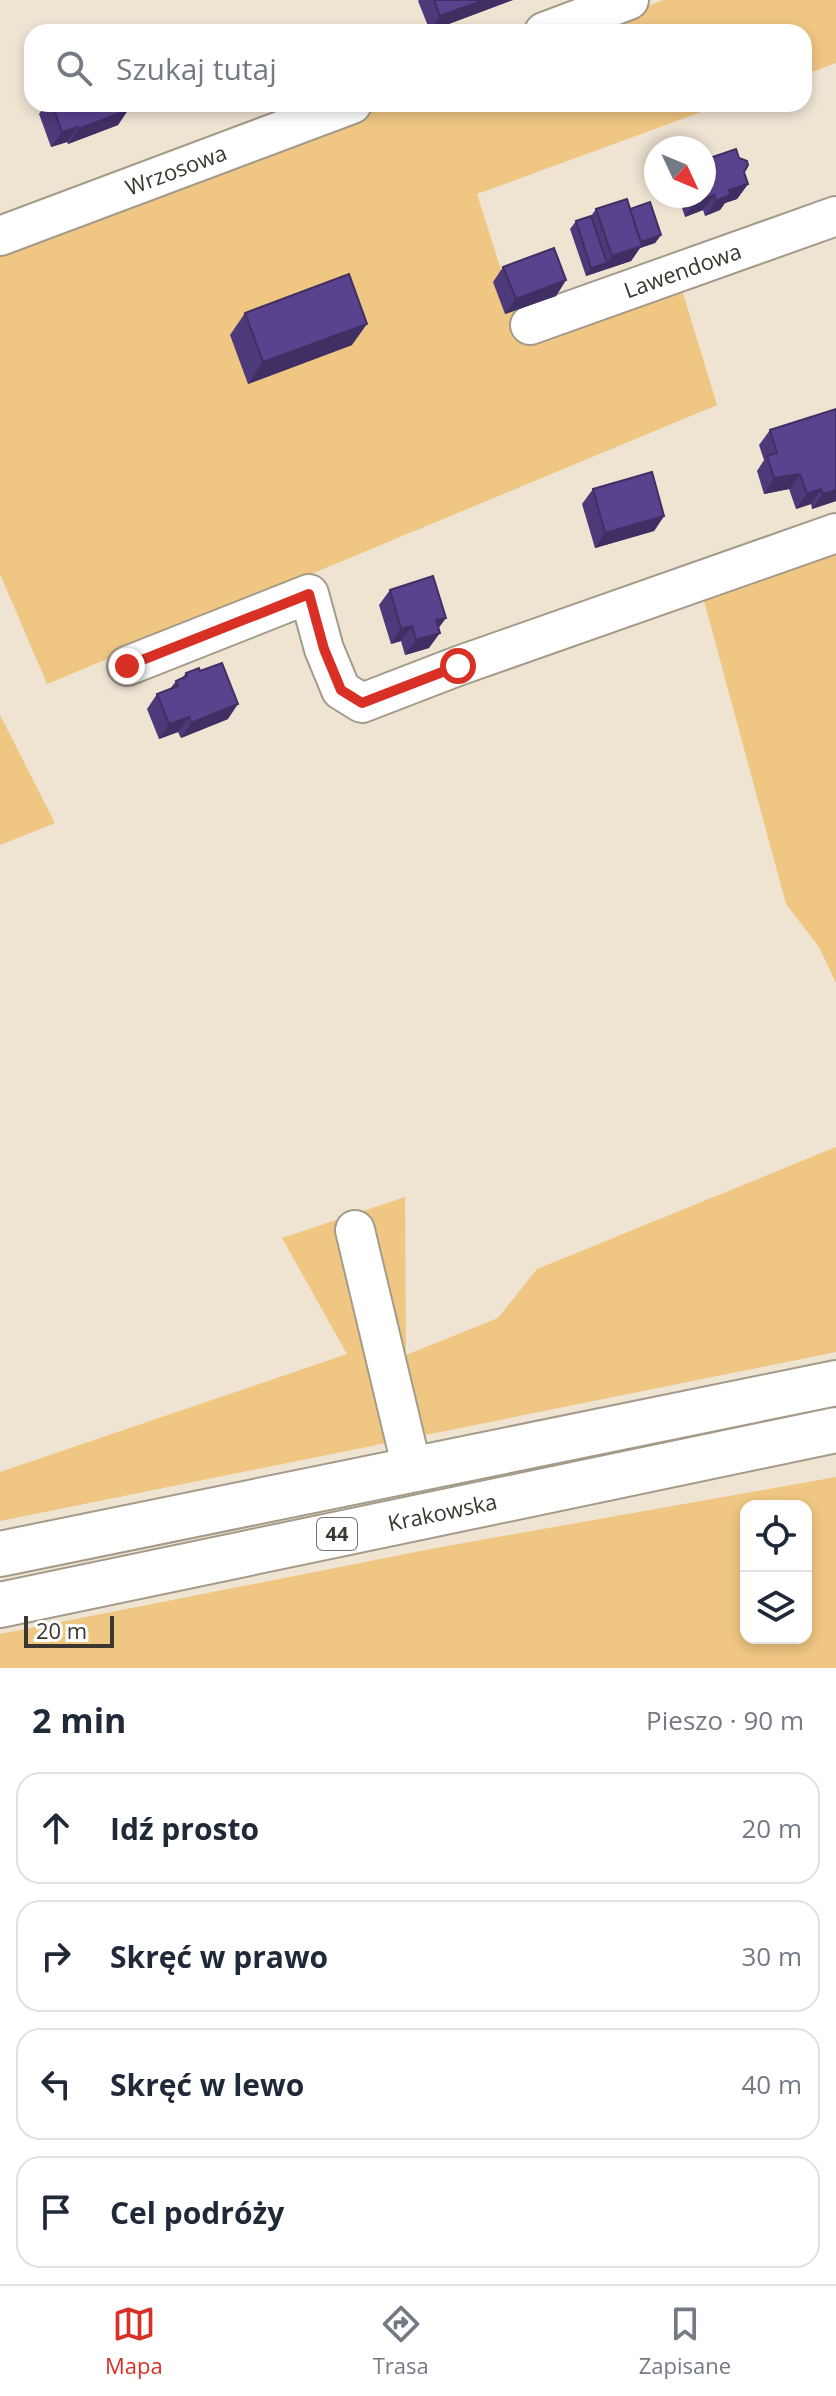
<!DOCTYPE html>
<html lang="pl">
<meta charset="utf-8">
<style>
body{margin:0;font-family:"Open Sans",sans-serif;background:#f6f6f7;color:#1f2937}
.controls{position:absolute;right:24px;bottom:24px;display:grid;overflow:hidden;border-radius:16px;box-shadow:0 4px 12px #0003}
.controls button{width:72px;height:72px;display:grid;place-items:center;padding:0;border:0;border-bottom:2px solid #e0e1e3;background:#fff;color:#1f2937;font:40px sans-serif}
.compass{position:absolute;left:644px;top:136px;width:72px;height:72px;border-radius:50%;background:#fff;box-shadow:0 4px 12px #0003;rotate:134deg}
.scale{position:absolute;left:24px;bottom:20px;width:90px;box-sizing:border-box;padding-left:8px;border:4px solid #3b372f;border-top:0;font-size:22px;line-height:28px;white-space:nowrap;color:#3b372f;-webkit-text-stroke:6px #fff;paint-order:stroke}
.stop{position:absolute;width:24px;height:24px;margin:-18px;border:6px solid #d93025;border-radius:50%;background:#fff}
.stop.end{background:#d93025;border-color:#fff;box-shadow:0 2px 8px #0008}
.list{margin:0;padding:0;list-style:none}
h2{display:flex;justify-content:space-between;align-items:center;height:104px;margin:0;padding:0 32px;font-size:34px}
h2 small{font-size:26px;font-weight:400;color:#747a83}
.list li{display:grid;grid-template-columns:52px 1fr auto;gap:24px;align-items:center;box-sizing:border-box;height:112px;margin:0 16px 16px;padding:0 16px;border:2px solid #e0e1e3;border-radius:24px}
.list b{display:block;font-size:30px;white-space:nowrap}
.list em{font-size:26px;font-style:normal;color:#747a83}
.icon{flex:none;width:44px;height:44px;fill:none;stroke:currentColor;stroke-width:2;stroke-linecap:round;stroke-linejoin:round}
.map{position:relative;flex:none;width:836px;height:1668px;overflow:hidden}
.search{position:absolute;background:#fff;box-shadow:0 4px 12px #0003;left:24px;right:24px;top:24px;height:88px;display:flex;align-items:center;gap:20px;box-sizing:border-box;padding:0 28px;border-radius:24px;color:#747a83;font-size:30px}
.sheet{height:616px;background:#fff}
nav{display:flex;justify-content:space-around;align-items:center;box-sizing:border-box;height:112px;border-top:2px solid #e0e1e3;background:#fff;font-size:22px;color:#747a83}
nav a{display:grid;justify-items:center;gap:4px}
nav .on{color:#d93025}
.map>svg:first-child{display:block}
</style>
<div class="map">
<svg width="836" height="1668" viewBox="0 0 836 1668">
<rect width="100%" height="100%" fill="#efe4d2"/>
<!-- green -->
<g fill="#efc682" fill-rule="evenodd">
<polygon points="664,0 836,0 836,63 804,75 804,32 578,32"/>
<polygon points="383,104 723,104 477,194 523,339 683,293 717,405 47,684 0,574 0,245"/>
<polygon points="836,551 836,983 819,947 786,904 703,597"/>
<polygon points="0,715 55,823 0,845"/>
<polygon points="836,1147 836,1352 0,1521 0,1472 347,1354 282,1238 405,1197 406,1355 498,1318 537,1269"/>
<path d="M836 1477V1668H0V1634L436 1548ZM746 1506H806V1638H746Z"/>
</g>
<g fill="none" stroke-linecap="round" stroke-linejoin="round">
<defs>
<g id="minor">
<polyline points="544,32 629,0"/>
<path id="s1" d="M0 236 352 104"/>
<path id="s2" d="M530 325 836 216"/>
<polyline points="127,666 309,594 324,649 341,690 362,703 458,666 836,533"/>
<polyline points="355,1230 412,1469"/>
</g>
<g id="major">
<polyline points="0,1554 836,1383"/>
<path id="s3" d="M0 1605 836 1430"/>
</g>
</defs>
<!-- minor casing -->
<use href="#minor" stroke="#a49a89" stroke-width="42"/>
<!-- major casing -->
<use href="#major" stroke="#a49a89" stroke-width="48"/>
<!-- minor -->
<use href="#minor" stroke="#fff" stroke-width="38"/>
<!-- major -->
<use href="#major" stroke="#fff" stroke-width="44"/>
</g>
<!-- wall -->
<g fill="#4d3a7a">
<polygon points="419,0 513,0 430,31 418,1"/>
<polygon points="46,104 126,104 128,110 118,125 68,144 67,142 51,147 39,114"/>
<polygon points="744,172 748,184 737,199 725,203 720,210 705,216 703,210 685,217 678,196 704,196"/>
<polygon points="596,209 630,209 661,235 655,243 640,248 631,261 586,276 570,229 576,221 591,216"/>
<polygon points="503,267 566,280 556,296 505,314 493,282"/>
<polygon points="245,313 352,345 248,384 230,335"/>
<polygon points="836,409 836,501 812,509 811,504 796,509 789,489 764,494 757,471 764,460 759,445 770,430"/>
<polygon points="593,489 664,516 654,531 595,548 582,504"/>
<polygon points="390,590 446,618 438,628 429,648 405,655 401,641 391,644 379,605"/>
<polygon points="200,671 228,719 181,738 178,732 159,739 147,709 157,694 170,689 176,681 182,678 186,673"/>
</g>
<!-- shaded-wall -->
<g fill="#3f2f63">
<polygon points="484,0 513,0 430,31 440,16"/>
<polygon points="128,110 118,125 68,144 79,129"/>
<polygon points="78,127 67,142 51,147 62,132"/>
<polygon points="748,184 737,199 725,203 720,210 705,216 716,201 729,190"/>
<polygon points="714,195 703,210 685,217 695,202"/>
<polygon points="661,235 655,243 640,248 631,261 586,276 591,268 607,263 612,256 634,244"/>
<polygon points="566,280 556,296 505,314 516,299"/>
<polygon points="367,324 352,345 248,384 263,362"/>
<polygon points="800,474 789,489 764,494 774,478"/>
<polygon points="821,489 811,504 796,509 807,494"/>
<polygon points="836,490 836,501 812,509 823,494"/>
<polygon points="664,516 654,531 595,548 605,533"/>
<polygon points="446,618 435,633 436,620"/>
<polygon points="412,626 401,641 391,644 401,629"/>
<polygon points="440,633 429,648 405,655 416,640"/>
<polygon points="238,704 228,719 181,738 191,723"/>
<polygon points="189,717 178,732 159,739 169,724"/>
</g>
<!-- building -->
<g fill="#5a438e" stroke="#3f2f63" stroke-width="2">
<polygon points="434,0 484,0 440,16"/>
<polygon points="274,27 276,32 260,32"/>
<polygon points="52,104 126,104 128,110 79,129 78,127 62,132"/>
<polygon points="736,149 739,158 747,161 748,165 744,172 748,184 729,190 730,195 716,201 714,195 695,202 693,196 704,196 704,160"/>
<polygon points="627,199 642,246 612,256 596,209"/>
<polygon points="650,202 661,235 641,242 630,209"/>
<polygon points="591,216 607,263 591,268 576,221"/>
<polygon points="554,248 566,280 516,299 503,267"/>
<polygon points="349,274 367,324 263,362 245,313"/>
<polygon points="836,409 836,490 823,494 821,489 807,494 800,474 774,478 767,456 777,453 770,430"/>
<polygon points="652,472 664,516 605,533 593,489"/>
<polygon points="433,576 446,618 436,620 440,633 416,640 412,626 401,629 390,590"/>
<polygon points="222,663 238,704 191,723 189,717 169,724 157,694 178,686 176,681 187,676 186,673 199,668 200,671"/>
</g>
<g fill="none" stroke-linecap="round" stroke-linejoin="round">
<!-- route -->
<polyline stroke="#d93025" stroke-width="10" points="127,666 309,594 324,649 341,690 362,703 458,666"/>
</g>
<g text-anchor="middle" stroke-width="8" stroke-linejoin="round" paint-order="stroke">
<!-- shield labels -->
<rect fill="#fff" stroke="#76736d" stroke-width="2" x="317" y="1518" width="40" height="32" rx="6"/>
<g font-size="20" font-weight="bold" fill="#3b372f">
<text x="337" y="1541">44</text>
</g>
<!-- street labels -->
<g font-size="22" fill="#3b372f" stroke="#fff">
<text dy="8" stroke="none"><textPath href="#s1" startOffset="188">Wrzosowa</textPath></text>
<text dy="8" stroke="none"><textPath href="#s2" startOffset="162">Lawendowa</textPath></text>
<text dy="8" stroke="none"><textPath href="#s3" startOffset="452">Krakowska</textPath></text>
</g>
</g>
</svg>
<div class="controls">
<button><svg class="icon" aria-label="locate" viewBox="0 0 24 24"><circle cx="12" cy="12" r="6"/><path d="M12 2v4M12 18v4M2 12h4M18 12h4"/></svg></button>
<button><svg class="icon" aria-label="layers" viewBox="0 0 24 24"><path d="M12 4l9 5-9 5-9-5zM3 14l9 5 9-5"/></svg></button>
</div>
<svg class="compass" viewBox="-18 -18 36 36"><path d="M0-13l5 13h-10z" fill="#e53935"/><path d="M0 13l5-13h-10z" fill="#747a83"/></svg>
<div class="scale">20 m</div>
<div class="stop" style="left:458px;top:666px"></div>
<div class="stop end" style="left:127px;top:666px"></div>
<div class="search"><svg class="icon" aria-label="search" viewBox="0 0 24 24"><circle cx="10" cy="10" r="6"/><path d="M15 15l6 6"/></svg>Szukaj tutaj</div>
</div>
<section class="sheet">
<h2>2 min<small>Pieszo · 90 m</small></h2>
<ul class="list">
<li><svg class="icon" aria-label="ahead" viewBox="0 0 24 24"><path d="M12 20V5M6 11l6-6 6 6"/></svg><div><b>Idź prosto</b></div><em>20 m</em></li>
<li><svg class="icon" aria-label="right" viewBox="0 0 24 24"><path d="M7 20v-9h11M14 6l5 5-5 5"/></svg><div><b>Skręć w prawo</b></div><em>30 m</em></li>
<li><svg class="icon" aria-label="left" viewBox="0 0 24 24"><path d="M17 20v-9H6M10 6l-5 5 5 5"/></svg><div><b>Skręć w lewo</b></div><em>40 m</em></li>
<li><svg class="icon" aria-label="arrive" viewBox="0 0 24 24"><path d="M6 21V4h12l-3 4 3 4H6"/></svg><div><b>Cel podróży</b></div></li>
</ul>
</section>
<nav>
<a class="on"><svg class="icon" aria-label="map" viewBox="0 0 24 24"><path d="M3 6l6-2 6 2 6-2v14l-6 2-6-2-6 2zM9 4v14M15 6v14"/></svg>Mapa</a>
<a><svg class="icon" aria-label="directions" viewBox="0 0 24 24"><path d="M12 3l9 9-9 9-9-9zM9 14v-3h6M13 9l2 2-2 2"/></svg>Trasa</a>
<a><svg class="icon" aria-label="saved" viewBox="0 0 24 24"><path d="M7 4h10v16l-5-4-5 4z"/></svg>Zapisane</a>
</nav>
